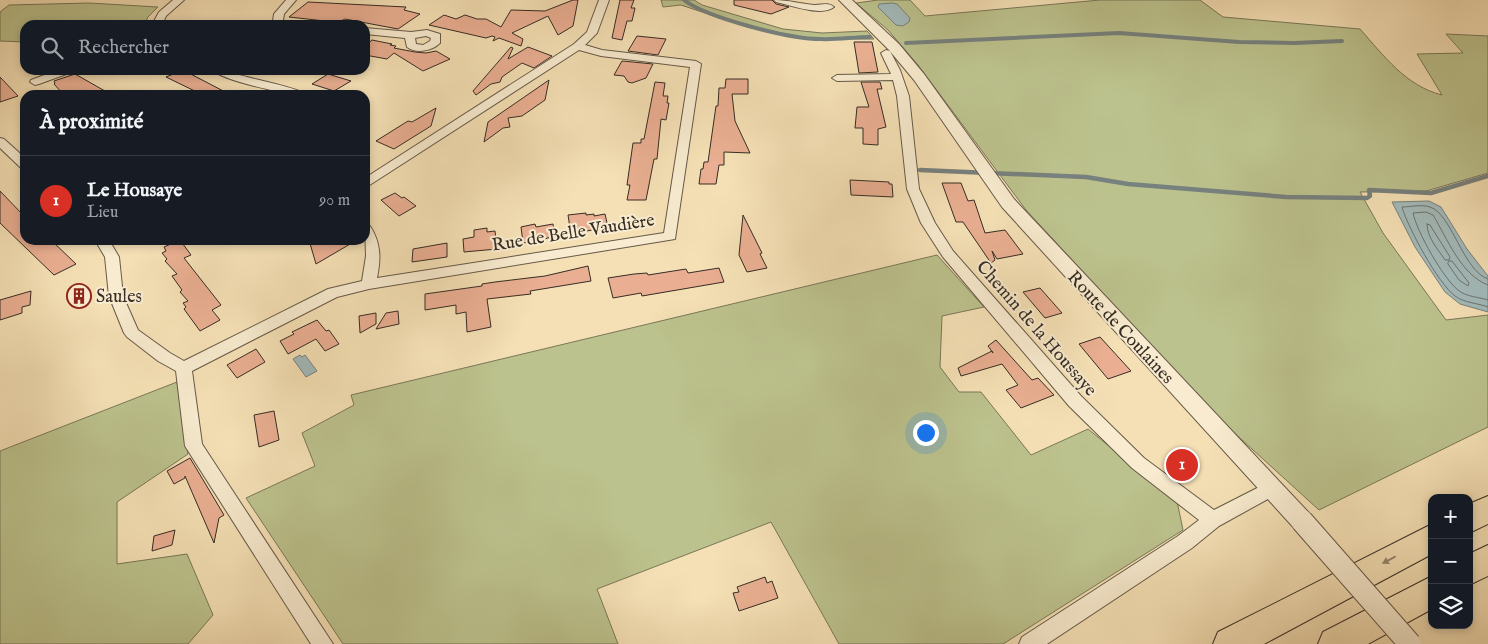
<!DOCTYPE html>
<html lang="fr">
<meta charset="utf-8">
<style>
body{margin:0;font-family:"IM FELL English",serif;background:#20242c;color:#f1f3f6}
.controls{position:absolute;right:15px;bottom:15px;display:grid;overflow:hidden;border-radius:10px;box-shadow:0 2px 8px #0003}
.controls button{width:45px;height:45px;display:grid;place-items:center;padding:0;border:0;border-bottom:1px solid #363941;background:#171b24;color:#f1f3f6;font:25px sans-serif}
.you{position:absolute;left:925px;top:432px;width:18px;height:18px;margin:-12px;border:4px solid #fff;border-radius:50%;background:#1a73e8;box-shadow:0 0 0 8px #1a73e833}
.badge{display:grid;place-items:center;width:32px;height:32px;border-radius:50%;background:#d93025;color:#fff;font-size:16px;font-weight:700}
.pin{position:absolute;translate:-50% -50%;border:2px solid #fff;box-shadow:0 1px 5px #0006}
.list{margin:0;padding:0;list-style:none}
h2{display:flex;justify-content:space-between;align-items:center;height:65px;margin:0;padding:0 20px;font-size:21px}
h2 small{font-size:16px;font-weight:400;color:#9ea1a6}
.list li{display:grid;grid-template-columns:32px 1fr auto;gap:15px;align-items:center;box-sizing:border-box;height:90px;padding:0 20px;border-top:1px solid #363941}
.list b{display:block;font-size:19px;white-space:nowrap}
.list p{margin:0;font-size:16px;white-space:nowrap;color:#9ea1a6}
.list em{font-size:16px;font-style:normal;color:#9ea1a6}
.icon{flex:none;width:28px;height:28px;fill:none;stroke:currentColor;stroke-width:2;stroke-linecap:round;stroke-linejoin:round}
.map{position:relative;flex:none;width:1488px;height:644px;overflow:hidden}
.search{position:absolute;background:#171b24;box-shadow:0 2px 8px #0003;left:20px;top:20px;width:350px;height:55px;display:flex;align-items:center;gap:12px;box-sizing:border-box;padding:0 18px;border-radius:15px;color:#9ea1a6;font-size:19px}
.panel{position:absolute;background:#171b24;box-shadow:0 2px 8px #0003;left:20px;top:90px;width:350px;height:155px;border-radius:15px}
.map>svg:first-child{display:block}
</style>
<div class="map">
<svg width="1488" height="644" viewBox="0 0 1488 644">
<rect width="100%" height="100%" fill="#f5e0b5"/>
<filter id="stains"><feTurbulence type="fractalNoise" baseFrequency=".004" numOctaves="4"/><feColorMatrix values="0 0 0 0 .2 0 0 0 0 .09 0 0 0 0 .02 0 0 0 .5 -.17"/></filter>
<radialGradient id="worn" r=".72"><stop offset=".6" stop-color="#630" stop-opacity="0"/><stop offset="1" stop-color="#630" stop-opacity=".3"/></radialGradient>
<!-- green -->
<g fill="#bcc28d" stroke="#797758">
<polygon points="661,0 694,0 702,5 783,29 822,33 867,31 874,39 807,39 747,27 681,5 663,7"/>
<path d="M878 0H910L925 16 1100 0H1200L1223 17 1360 29C1384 56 1406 86 1442 95L1417 54 1463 53 1446 34 1488 36V173L1426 191 1360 192 1383 233 1446 320 1488 315V427L1319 510 1219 419 1026 210 918 65 888 30 856 3Z"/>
<polygon points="89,3 158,7 147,18 147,25 25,25 25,42 0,41 0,12 9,5"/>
<polygon points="937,255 984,307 942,316 940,367 959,392 981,392 1031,455 1088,429 1177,501 1183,530 1003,644 839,644 771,522 597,589 618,644 343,644 246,498 315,466 302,433 354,405 351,395"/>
<polygon points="177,382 188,454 117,502 117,564 187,554 213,615 188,644 0,644 0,451"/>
</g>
<!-- water -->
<g fill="#a3baba" stroke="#77817e">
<polygon points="892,3 897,4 910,18 909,22 903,26 896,25 878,7 879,4"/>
<polygon points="1429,201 1441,207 1467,249 1488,276 1488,312 1460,304 1445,292 1415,247 1392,202"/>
<polygon points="300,355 302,357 305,355 317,371 306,377 293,359"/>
</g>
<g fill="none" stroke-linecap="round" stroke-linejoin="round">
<!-- shore -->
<g stroke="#6c736f" stroke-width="1">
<path d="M1427 224 1430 225 1450 257 1449 260H1445C1438 249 1427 238 1427 224Z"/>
<polygon points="1449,261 1452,261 1469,283 1468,286 1459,280 1448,264"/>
<path d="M1488 279C1463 271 1452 214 1430 207 1422 204 1410 207 1402 207 1408 228 1438 283 1455 296 1464 303 1478 303 1488 307"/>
<path d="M1488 285C1461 275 1447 238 1433 215L1426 212 1413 213C1417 232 1443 278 1458 290 1466 297 1479 297 1488 300"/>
</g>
<!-- stream-far1 -->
<g stroke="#77817e" stroke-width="4">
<path d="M684 0C707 18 790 39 820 39 837 40 853 37 870 37"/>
<polyline points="906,43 1119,33 1239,42 1294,43 1342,41"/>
</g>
<!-- stream -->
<polyline stroke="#77817e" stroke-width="4.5" points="920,170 1086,177 1128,184 1286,197 1367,198 1370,196 1369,190 1431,193 1488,176"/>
</g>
<!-- building -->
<g fill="#eaaf92" stroke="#362c24">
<polygon points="573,0 578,0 573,26 558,35 548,16 512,33 523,39 521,46 499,38 493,41 495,37 492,36 486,38 429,25 444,15 456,19 465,15 477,19 486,19 501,27 511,10 545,11"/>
<polygon points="620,0 634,0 631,8 635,8 632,21 627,21 622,40 612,38"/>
<polygon points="734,0 772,0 776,4 789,7 771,14 734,5"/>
<polygon points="308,2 406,7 404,10 420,14 398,29 345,19 341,21 334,22 289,17"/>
<polygon points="637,36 666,39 658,55 628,51"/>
<polygon points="372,40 392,44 390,45 396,46 394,48 415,52 426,53 436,51 450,59 423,71 394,53 387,59 365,55 365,46"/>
<polygon points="854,42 872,42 878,72 859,73"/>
<polygon points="511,47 513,48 508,59 528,47 552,56 534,68 522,63 502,77 500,82 491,84 476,95 473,91"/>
<polygon points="622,61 653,64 646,78 632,83 628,82 624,76 614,75"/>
<polygon points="183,70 231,95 203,95 166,77"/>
<polygon points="75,74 112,95 64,95 54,84 55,83 54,81"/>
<polygon points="328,74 351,81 334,91 312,84"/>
<polygon points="0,77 18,96 0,102"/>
<polygon points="726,79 748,79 748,94 732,94 735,121 750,153 724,152 724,165 719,165 716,184 699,184 701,169 703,169 704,162 708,162 716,106 718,106 719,88 725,88"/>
<polygon points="549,80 545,100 522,116 508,118 510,127 503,128 484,142 488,122"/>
<polygon points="655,82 665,83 663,96 668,96 667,103 669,103 666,120 661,119 657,159 654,159 646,200 627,200 630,185 627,185 633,143 641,143 641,139 644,139"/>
<polygon points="861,82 880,82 882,89 877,89 886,127 878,129 878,145 863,144 863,128 855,128 857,107 869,107"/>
<polygon points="436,108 431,126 394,149 376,141 408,121 412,122"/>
<polygon points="850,180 889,182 889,184 892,184 893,197 851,195"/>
<polygon points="942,183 961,183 968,201 974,200 985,233 1005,230 1023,254 997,259 992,251 995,260 991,263 963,222 956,222"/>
<polygon points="0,191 25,217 25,240 51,240 76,264 54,275 0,223"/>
<polygon points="395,193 402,198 404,197 416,206 399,216 381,200"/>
<polygon points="586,213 586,215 594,214 594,216 605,214 608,227 571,234 568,215"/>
<polygon points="743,215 762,253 760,254 767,268 747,272 739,255"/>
<polygon points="535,224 536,227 553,224 555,237 547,238 544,241 523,243 521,227"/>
<polygon points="487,228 487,232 495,231 497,249 464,252 463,239 474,237 474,230"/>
<polygon points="180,240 191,255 184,258 221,305 212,310 220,320 200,331 184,309 186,307 183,303 188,301 180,292 182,290 172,276 177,274 165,261 167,259 162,253 166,251 164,247"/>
<polygon points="309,240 357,240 316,264"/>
<polygon points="447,243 447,257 412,262 413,249"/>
<polygon points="588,266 591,281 530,291 531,294 487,299 491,327 467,332 466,312 456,314 456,305 425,310 425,294 482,286 482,284 495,282 545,276"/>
<polygon points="719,268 724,282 642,296 641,293 613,298 608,278 634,274 647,273 648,275 686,269 688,273"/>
<polygon points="1040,288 1062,313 1045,318 1023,292"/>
<polygon points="31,291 30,305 22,307 22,313 0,320 0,300"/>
<polygon points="398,311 399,324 376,329 386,313"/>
<polygon points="376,313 376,324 360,333 359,316"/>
<polygon points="317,320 326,331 329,330 339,344 325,351 316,339 288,354 280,341 294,334 292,332"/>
<polygon points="1100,337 1131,371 1108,379 1079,344"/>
<polygon points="996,340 1032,380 1038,378 1054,395 1021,408 1006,390 1018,385 1002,364 961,376 958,368 992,351 993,353 988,346"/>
<polygon points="256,349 265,362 237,378 227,365"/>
<polygon points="274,411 279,440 259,447 254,415"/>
<polygon points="190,458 224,515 219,518 214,543 185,476 185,478 174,484 167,471"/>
<polygon points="175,530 172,545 152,551 154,536"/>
<polygon points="765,577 767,583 772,581 778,598 739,611 733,593 739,592 737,587"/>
</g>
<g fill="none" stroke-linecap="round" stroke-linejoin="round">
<defs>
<g id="minor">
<polygon points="173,0 184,0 166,16 162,25 152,25 159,12"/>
<polygon points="286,0 296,0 284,14 283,20 287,25 276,25 273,21 274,14"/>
<path d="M599 0H609L597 33 585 45 602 50 696 61 701 64 675 239 369 289 337 297 192 371 202 444 333 644H311L185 446 176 371 158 361 127 337 124 333 109 296 105 257 95 240H109L119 257 123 296 138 330 170 353 184 361 328 289 362 281 366 256 365 225 370 226C381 243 381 258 377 278L664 233 690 67 601 56 579 50 365 188V178L574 44 587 32Z"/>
<path d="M774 0C789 0 801 4 815 5 822 5 828 2 834 7 822 17 790 5 776 2Z"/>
<path d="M365 28 411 32 427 30 440 34V43C432 51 416 54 407 47L405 38 365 34ZM426 36 431 38 430 41 423 45 416 44 415 38Z"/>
<polygon points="886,50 890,51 900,70 909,96 919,189 935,223 953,251 1081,396 1144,458 1214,510 1271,481 1277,484 1280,489 1277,494 1219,526 1192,548 1047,644 1019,644 1022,637 1178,536 1199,520 1132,468 1069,406 943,257 921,223 907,189 897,96 893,80 837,81 832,78 837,75 891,74 881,53"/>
<polygon points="58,70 73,70 72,72 39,84 35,85 30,82 31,80"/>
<path d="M213 70C225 70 235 74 247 77 266 82 285 85 304 93L306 95C289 95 223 81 213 70Z"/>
<polygon points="0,138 4,139 25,158 25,169 21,168 0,148"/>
</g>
<polygon id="tertiary" points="839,0 852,0 899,44 924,74 1014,199 1310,514 1313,521 1310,528 1302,531 1294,528 1002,207 914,80 889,50"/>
<g id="trunk">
<polygon points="1488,496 1488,524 1469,533 1469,504"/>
<polygon points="1432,524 1432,554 1264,644 1213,644 1218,632"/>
<polygon points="1488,545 1488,576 1469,585 1469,554"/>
<polygon points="1432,576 1432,609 1368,644 1318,644 1323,632"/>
</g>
</defs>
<!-- minor casing -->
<use href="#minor" stroke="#665948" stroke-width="2"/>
<!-- tertiary casing -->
<use href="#tertiary" stroke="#665948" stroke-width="2"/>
<!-- trunk casing -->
<use href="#trunk" stroke="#362c24" stroke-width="2"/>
<!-- minor -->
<use href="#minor" fill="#f8ebcf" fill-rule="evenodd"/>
<!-- tertiary -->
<use href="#tertiary" fill="#f8ebcf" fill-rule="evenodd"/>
<!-- trunk -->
<use href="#trunk" fill="#f5e0b5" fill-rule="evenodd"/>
<defs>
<polyline id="tertiary-bridge" points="1302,521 1410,644"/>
</defs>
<!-- tertiary-bridge casing -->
<use href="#tertiary-bridge" stroke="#665948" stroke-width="24" stroke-linecap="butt"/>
<!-- tertiary-bridge -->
<use href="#tertiary-bridge" stroke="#f8ebcf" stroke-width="22"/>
</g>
<!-- one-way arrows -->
<defs><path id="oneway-solid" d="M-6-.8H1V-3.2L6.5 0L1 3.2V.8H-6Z" transform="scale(1.25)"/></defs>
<use fill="#96866c" href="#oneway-solid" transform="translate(1389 560) rotate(152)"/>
<!-- icons -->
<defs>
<symbol id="building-ring" viewBox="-11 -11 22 22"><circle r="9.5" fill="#f8ebcf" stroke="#8f2418" stroke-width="1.5"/><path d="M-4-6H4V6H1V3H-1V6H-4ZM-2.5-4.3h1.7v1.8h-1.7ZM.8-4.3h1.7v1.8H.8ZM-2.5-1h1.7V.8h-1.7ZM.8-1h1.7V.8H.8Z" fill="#8f2418"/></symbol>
</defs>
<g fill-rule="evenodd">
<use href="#building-ring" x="65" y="282" width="28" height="28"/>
</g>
<g text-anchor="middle" stroke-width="4" stroke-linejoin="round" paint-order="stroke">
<!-- street labels -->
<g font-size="18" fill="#362c24" stroke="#f8ebcf">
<text transform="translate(573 232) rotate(-9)" y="6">Rue de Belle Vaudière</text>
<text transform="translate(1121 327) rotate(47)" y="6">Route de Coulaines</text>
<text transform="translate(1037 328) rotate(49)" y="6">Chemin de la Houssaye</text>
</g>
<!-- poi labels -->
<g font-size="18" fill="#362c24" stroke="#f8ebcf" text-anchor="start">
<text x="96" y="302">Saules</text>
</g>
</g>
<rect width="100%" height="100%" filter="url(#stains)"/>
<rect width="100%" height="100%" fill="url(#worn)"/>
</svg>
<div class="controls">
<button>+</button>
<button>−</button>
<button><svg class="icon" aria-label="layers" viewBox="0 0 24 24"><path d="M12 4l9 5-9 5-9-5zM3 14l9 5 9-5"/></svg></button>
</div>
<div class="you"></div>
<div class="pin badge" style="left:1182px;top:465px">1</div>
<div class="search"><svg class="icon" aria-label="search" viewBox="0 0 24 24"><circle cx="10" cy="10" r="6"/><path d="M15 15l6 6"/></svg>Rechercher</div>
<section class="panel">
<h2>À proximité<small></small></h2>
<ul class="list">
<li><span class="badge">1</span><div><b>Le Housaye</b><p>Lieu</p></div><em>90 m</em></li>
</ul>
</section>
</div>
